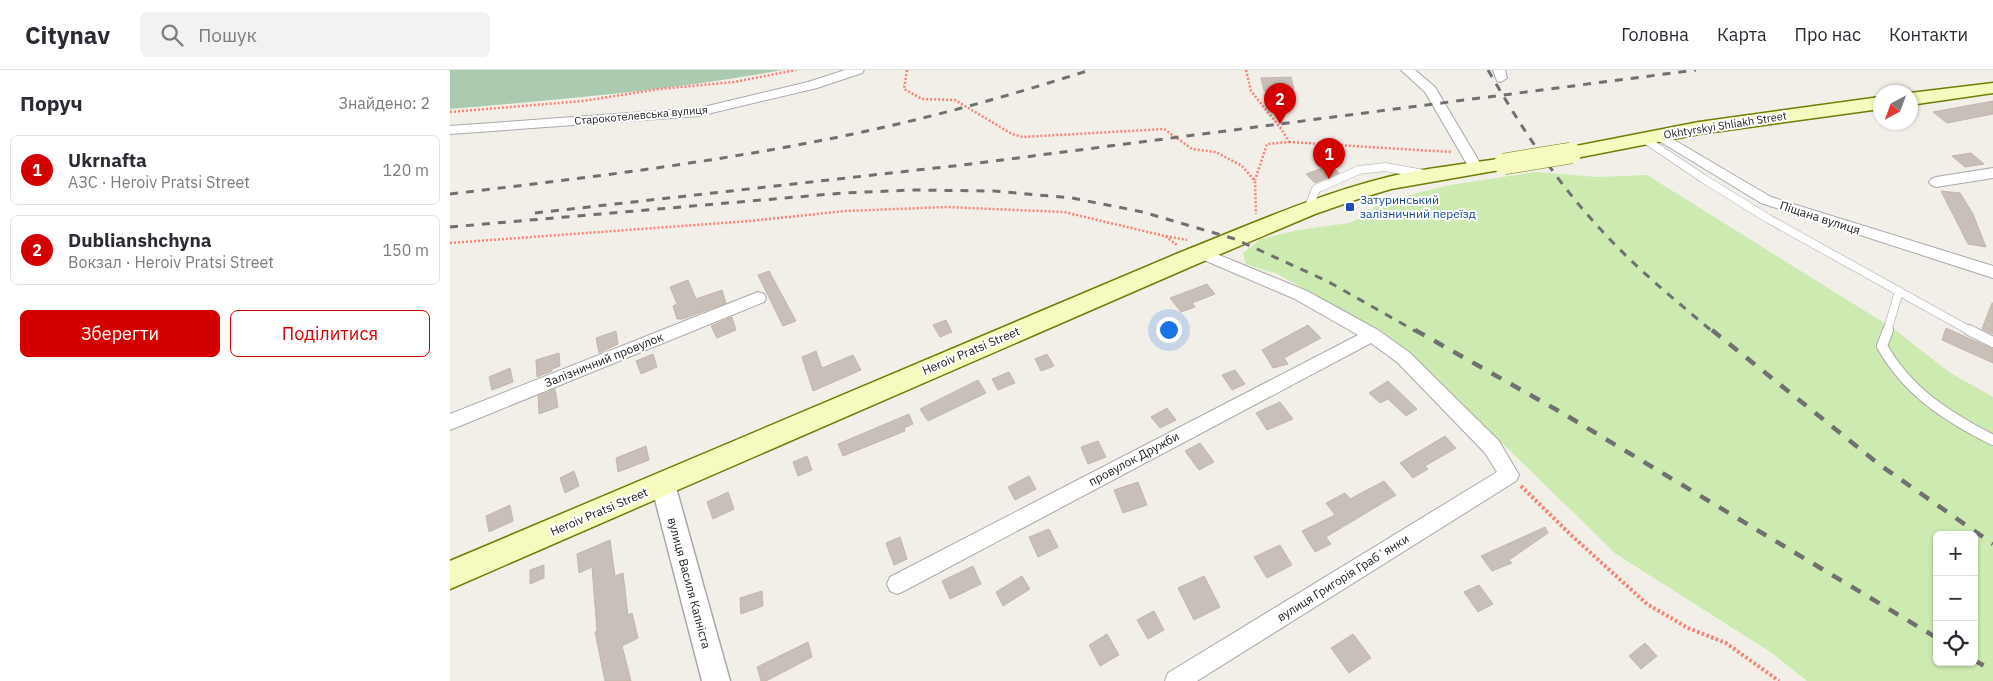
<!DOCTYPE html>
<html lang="uk">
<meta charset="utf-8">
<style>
body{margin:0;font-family:"IBM Plex Sans",sans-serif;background:#f2f2f3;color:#2b2b33}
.controls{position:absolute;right:15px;bottom:15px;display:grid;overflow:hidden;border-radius:8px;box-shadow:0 1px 4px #0004}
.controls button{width:45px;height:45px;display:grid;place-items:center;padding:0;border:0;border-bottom:1px solid #e1e1e2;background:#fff;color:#2b2b33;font:25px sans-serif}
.compass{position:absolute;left:1423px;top:15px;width:45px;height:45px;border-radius:50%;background:#fff;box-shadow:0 1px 4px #0004;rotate:221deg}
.you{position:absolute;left:718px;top:259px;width:18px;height:18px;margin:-12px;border:4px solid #fff;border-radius:50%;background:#1a73e8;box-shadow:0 0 0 8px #1a73e833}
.badge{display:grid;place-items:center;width:32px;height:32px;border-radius:50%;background:#d40000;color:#fff;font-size:16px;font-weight:700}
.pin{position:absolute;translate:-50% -41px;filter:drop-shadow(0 1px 2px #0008)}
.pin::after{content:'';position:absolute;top:26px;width:18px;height:15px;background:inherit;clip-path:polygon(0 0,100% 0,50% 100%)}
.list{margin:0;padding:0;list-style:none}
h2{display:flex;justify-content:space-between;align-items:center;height:65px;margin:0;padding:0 20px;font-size:21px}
h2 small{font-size:16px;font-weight:400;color:#7c7c81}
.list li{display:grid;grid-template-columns:32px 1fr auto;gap:15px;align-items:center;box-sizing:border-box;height:70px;margin:0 10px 10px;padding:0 10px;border:1px solid #e1e1e2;border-radius:8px}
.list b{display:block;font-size:19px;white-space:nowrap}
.list p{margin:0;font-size:16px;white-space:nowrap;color:#7c7c81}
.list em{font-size:16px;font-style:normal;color:#7c7c81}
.actions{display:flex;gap:10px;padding:15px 20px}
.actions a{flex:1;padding:11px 0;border:1px solid #d40000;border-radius:8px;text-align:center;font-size:18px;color:#d40000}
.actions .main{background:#d40000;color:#fff}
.icon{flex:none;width:28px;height:28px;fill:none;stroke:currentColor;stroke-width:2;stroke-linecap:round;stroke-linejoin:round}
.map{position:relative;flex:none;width:1543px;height:611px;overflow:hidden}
header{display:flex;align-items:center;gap:30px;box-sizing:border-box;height:70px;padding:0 25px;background:#fff;border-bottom:1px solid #e1e1e2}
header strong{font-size:24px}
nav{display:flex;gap:28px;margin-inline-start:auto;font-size:18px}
.search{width:350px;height:45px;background:#f2f2f3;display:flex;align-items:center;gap:12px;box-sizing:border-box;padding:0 18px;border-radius:8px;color:#7c7c81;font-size:19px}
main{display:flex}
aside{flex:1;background:#fff}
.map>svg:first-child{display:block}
</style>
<header>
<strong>Citynav</strong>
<div class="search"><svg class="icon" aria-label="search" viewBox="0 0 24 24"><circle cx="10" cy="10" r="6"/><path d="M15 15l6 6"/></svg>Пошук</div>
<nav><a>Головна</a><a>Карта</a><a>Про нас</a><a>Контакти</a></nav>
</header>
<main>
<aside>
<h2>Поруч<small>Знайдено: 2</small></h2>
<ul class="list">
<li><span class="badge">1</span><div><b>Ukrnafta</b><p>АЗС · Heroiv Pratsi Street</p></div><em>120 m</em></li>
<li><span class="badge">2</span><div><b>Dublianshchyna</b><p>Вокзал · Heroiv Pratsi Street</p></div><em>150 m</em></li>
</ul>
<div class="actions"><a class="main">Зберегти</a><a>Поділитися</a></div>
</aside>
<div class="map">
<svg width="1543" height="611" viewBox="0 0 1543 611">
<rect width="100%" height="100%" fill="#f2efe9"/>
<!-- grass -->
<path fill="#cdebb0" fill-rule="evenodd" d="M1085 102 1147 107 1197 105 1444 259 1499 302 1543 327V611H1357L1322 583 1166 484 1016 338 929 259 827 204 796 194 793 183 811 169 848 160 899 153 919 144 927 133 1000 115ZM1487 465H1524V592H1487Z"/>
<!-- cemetery -->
<path fill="#aacbaf" d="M0 0H332C222 21 111 29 0 39Z"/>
<!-- building -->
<g fill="#c7bfb8" stroke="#c4b6ab">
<polygon points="841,7 844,20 814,21 811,8"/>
<polygon points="1543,31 1543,44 1497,53 1483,42"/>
<polygon points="1521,83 1534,94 1515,97 1502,86"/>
<polygon points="881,95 889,103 865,113 856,104"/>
<polygon points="1491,121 1510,123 1523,144 1536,177 1518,174"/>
<polygon points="319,201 346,251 333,256 308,205"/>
<polygon points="238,210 246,229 272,220 276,233 233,249 227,249 223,236 227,234 220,217"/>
<polygon points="757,214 765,224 742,233 745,237 731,242 720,228"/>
<polygon points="1542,233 1543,233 1543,264 1532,259"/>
<polygon points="282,247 286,260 267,268 261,256"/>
<polygon points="496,250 502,262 490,267 483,255"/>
<polygon points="858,255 871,268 834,288 838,294 823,298 812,280"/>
<polygon points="1496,258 1543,279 1543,293 1492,270"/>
<polygon points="166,261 168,274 149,283 146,268"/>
<polygon points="366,281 372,298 403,285 411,300 363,321 352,287"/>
<polygon points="109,283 110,296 102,299 102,301 87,307 86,290"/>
<polygon points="203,284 207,297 191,304 186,291"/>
<polygon points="597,284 604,296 591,301 585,289"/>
<polygon points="60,298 63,312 42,320 39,307"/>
<polygon points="785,300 795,314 782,320 772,305"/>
<polygon points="559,302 565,313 548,320 542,309"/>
<polygon points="528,310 536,323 478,351 470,339"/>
<polygon points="938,311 967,339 956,346 938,329 930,333 919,323"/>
<polygon points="105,319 108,337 89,344 88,326"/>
<polygon points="830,332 843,349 817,360 806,343"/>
<polygon points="717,338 726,350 710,358 701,347"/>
<polygon points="459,344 463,354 454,358 455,361 393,386 388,374"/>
<polygon points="995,366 1006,378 975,396 978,399 963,408 950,393"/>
<polygon points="648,371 656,387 638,394 631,377"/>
<polygon points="750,373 764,392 749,400 735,381"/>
<polygon points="196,376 199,390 168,402 166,388"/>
<polygon points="357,386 362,400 348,406 343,392"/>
<polygon points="124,401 129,416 115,423 110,408"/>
<polygon points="579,406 586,419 565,430 558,417"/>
<polygon points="934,411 946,425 876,467 881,474 865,482 852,461 885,445 876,433 895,423 900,429"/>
<polygon points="688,412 697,435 673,443 664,420"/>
<polygon points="278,422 284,439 263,449 257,432"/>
<polygon points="60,435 63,451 39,462 36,446"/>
<polygon points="1095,457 1098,463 1059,490 1062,493 1042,501 1031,486"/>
<polygon points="599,459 608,477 588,487 579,467"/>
<polygon points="450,467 457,489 444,495 436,473"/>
<polygon points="160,470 165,506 173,503 178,545 182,543 188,568 172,576 181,611 155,611 145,562 147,561 142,497 129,503 127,484"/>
<polygon points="830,475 842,495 817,508 804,487"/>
<polygon points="94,495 94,508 80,514 80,500"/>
<polygon points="523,496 531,514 500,529 492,511"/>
<polygon points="572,506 580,519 553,536 546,522"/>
<polygon points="754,506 770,537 744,550 728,518"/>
<polygon points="1029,515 1043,534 1028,542 1014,522"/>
<polygon points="312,521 313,536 291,544 290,528"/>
<polygon points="704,541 714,560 698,569 687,550"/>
<polygon points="657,564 669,585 650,596 639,575"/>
<polygon points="903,564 921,588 899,603 881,578"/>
<polygon points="358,572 362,587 316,611 311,611 307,597"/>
<polygon points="1195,573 1207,586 1191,599 1179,586"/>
</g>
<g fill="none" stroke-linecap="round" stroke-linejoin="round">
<defs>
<g id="service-far1">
<polyline points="1193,68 1254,109 1317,148 1522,262"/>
<polyline points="858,139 866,119 909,100 935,97 974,104"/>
<polyline points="1437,262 1449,221"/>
</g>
<g id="service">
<path d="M1438 260 1432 276C1457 321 1497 347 1543 370"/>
<polyline points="1519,260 1543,272"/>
</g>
<g id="minor">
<polygon points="395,0 414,0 412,3 367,18 249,46 0,64 0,56 249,38 358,12"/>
<polygon points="951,0 965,0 985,17 1033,98 1031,101 1021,101 975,22"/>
<polygon points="1043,0 1055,0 1057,8 1051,12 1047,11"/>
<polygon points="1209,61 1321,127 1543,196 1543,208 1311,133 1204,68 1202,65"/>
<polygon points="1543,98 1543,108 1486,117 1481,115 1479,112 1481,109 1486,107"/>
<polygon points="752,178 857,221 928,260 960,283 1049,371 1069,405 1066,411 747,611 715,611 718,603 1047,402 1035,383 948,293 921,273 454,521 447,524 440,521 437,514 440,507 908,265 845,229 747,187 744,183 747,179"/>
<polygon points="308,222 314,224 316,228 314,232 0,360 0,344"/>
</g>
<polygon id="tertiary" points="213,403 222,406 225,414 280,611 252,611 201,414 204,406"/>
<g id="secondary">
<polygon points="1543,13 1543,23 1460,35 1460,23"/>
<polygon points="1430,27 1430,39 1249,64 1121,89 1114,87 1111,83 1114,79 1121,77 1249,52"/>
<path d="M1054 88 1061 90 1064 94 1061 98 941 119 911 128 865 144 747 194 0 519V491L731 182C799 155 866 125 938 107 976 98 1016 94 1054 88Z"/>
</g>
</defs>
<!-- service-far1 casing -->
<use href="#service-far1" stroke="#a9a9a9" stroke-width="9"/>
<!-- service casing -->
<use href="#service" stroke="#a9a9a9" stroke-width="12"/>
<!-- minor casing -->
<use href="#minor" stroke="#a9a9a9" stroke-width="2"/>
<!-- tertiary casing -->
<use href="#tertiary" stroke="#a9a9a9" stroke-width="3"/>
<!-- secondary casing -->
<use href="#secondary" stroke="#707d05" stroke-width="3"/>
<!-- path-far1 -->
<g stroke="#fa8072" stroke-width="2.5" stroke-dasharray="2 2" stroke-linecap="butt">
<polyline points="457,0 454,19 472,29 505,30 562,64 573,67 714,59 742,79 766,82 792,96 805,111 806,144"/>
<polyline points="796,0 801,21 832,60 839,72 817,74 805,110"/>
<polyline points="0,42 133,31 210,19 284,12 346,0"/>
<polyline points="839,72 1001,82"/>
<polyline points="716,166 737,170"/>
<polyline points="0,173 300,151 395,141 496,137 614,142 715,166 727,175"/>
</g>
<!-- path -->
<polyline stroke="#fa8072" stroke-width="4" stroke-dasharray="2.5 2.5" stroke-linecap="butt" points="1071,416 1121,465 1197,534 1238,558 1276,573 1329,611"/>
<!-- service-far1 -->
<use href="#service-far1" stroke="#fff" stroke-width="8"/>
<!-- service -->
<use href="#service" stroke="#fff" stroke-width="10"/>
<!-- minor -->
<use href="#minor" fill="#fff" fill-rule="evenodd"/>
<!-- tertiary -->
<use href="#tertiary" fill="#fff" fill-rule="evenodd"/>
<!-- secondary -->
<use href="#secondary" fill="#f7fabf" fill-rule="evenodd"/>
<!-- rail-far1 -->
<g stroke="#707070" stroke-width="3" stroke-dasharray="8 8" stroke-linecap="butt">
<path d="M1038 0C1071 57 1107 113 1153 162 1186 198 1225 230 1263 262"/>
<path d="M0 124C135 108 270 92 403 64 484 47 562 25 640 0"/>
<polyline points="85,143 521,94 1246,0"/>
<polyline points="0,157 393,123 463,120 544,121 622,128 693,142 785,169 877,211 967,262"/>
</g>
<!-- rail -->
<g stroke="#707070" stroke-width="4.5" stroke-dasharray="11 11" stroke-linecap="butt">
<polyline points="965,260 1114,344 1487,568"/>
<polyline points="1262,260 1430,395 1543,474"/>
<polyline points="1524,590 1543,601"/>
</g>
<defs>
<polyline id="secondary-bridge" points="1054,94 1121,83"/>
</defs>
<!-- secondary-bridge casing -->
<use href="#secondary-bridge" stroke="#707d05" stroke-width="22" stroke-linecap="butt"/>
<!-- secondary-bridge -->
<use href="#secondary-bridge" stroke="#f7fabf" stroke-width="21"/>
</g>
<!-- markers -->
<rect fill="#1a4fb4" stroke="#fff" stroke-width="2" x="895" y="132" width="10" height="10" rx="2.5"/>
<g text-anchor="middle" stroke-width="4" stroke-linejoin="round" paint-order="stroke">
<!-- far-street labels -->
<g font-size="11" fill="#222" stroke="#fff">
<text transform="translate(191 45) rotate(-5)" y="4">Старокотелевська вулиця</text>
<text transform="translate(1275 55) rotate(-9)" y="4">Okhtyrskyi Shliakh Street</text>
</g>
<!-- transit labels -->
<g font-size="12" fill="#164399" stroke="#fff" text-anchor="start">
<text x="910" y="134">Затуринський<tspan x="910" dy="14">залізничний переїзд</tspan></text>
</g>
<!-- street labels -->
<g font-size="12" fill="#222" stroke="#fff">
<text transform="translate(1370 148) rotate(18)" y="4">Піщана вулиця</text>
<text transform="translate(521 281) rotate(-23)" y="4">Heroiv Pratsi Street</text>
<text transform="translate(154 290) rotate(-22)" y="4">Залізничний провулок</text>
<text transform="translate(684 389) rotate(-28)" y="4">провулок Дружби</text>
<text transform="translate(149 442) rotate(-23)" y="4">Heroiv Pratsi Street</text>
<text transform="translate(893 508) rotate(-32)" y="4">вулиця Григорія Грабʼянки</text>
<text transform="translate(239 513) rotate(75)" y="4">вулиця Василя Капніста</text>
</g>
</g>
</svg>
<div class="controls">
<button>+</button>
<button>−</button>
<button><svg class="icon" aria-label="locate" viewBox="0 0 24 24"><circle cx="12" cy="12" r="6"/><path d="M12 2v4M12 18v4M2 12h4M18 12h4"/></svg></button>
</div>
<svg class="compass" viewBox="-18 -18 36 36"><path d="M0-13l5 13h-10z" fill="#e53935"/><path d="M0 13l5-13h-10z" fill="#7c7c81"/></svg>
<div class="you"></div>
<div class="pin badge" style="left:879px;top:109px">1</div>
<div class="pin badge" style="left:830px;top:54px">2</div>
</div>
</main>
